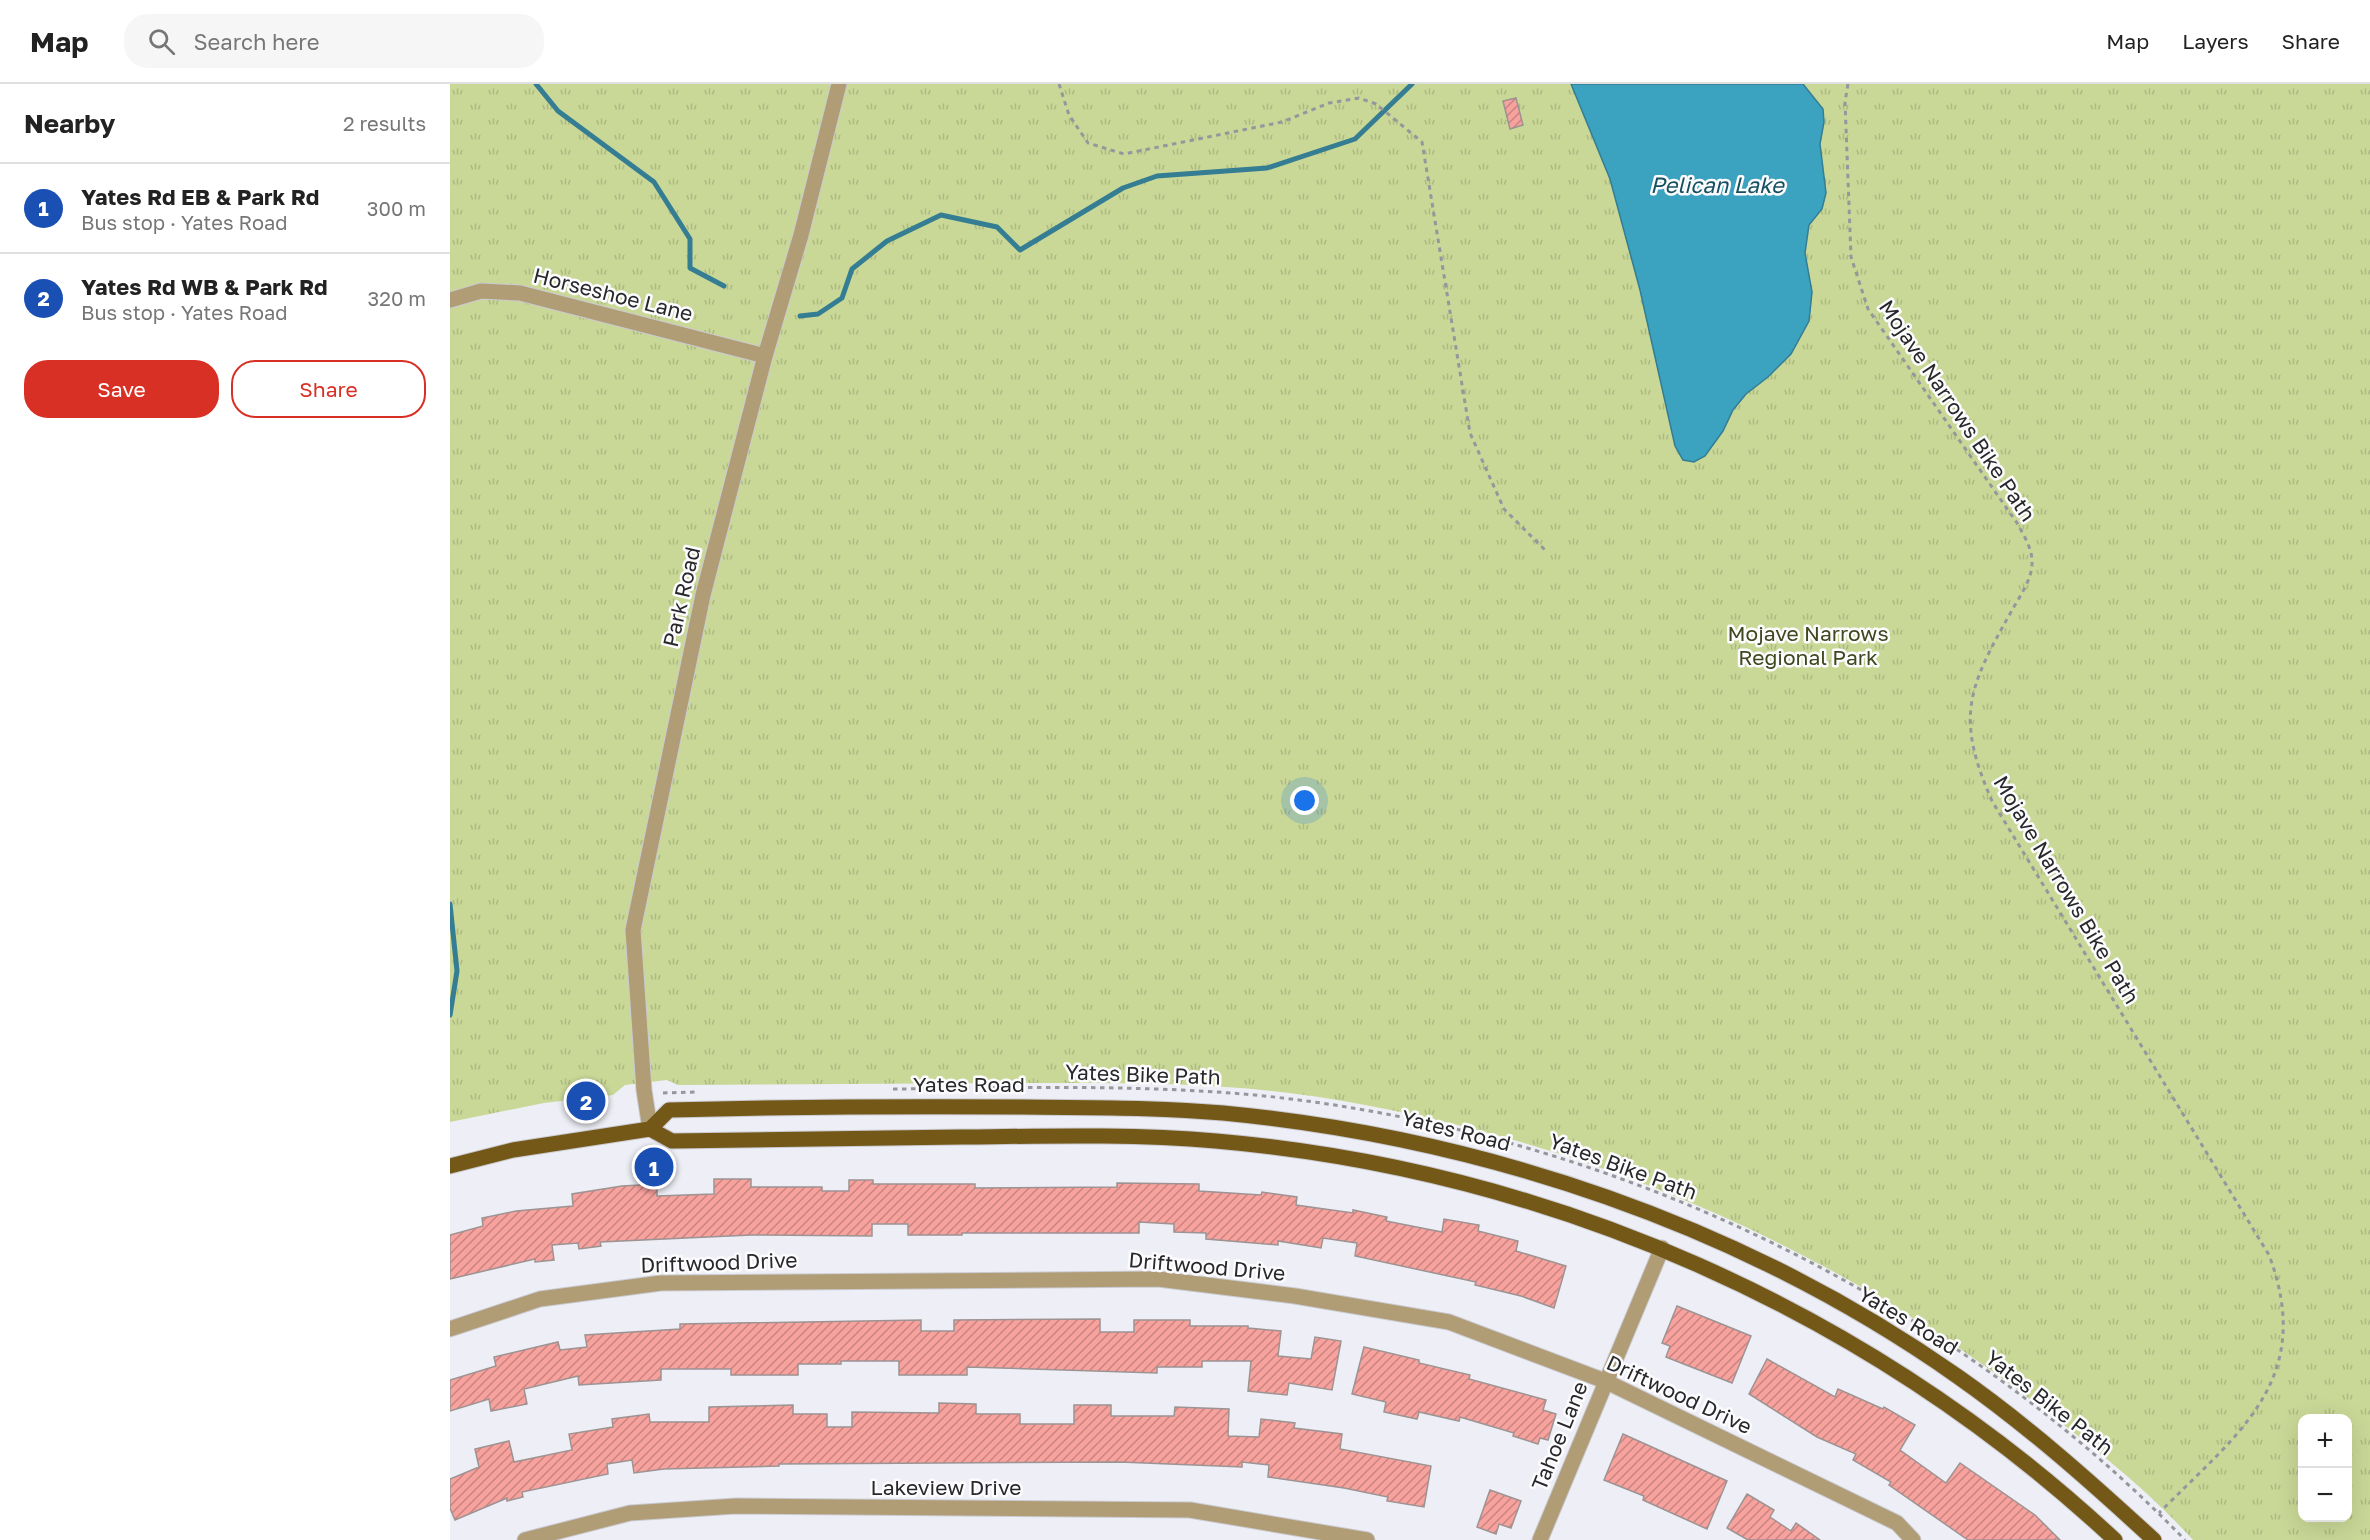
<!DOCTYPE html>
<meta charset="utf-8">
<style>
body{margin:0;font-family:"Golos Text",sans-serif;background:#f6f6f6;color:#222}
.controls{position:absolute;right:18px;bottom:18px;display:grid;overflow:hidden;border-radius:12px;box-shadow:0 6px 24px #0002}
.controls button{width:54px;height:54px;display:grid;place-items:center;padding:0;border:0;border-bottom:2px solid #e0e0e0;background:#fff;color:#222;font:30px sans-serif}
.you{position:absolute;left:855px;top:717px;width:21px;height:21px;margin:-15px;border:4px solid #fff;border-radius:50%;background:#1a73e8;box-shadow:0 0 0 9px #1a73e833}
.badge{display:grid;place-items:center;width:39px;height:39px;border-radius:50%;background:#d93025;color:#fff;font-size:20px;font-weight:700}
.pin{position:absolute;translate:-50% -50%;border:3px solid #fff;box-shadow:0 2px 6px #0006}
.list{margin:0;padding:0;list-style:none}
h2{display:flex;justify-content:space-between;align-items:center;height:78px;margin:0;padding:0 24px;font-size:26px}
h2 small{font-size:20px;font-weight:400;color:#767676}
.list li{display:grid;grid-template-columns:39px 1fr auto;gap:18px;align-items:center;box-sizing:border-box;height:90px;padding:0 24px;border-top:2px solid #e0e0e0}
.list b{display:block;font-size:22px;white-space:nowrap}
.list p{margin:0;font-size:20px;white-space:nowrap;color:#767676}
.list em{font-size:20px;font-style:normal;color:#767676}
.actions{display:flex;gap:12px;padding:18px 24px}
.actions a{flex:1;padding:14px 0;border:2px solid #d93025;border-radius:24px;text-align:center;font-size:21px;color:#d93025}
.actions .main{background:#d93025;color:#fff}
.icon{flex:none;width:33px;height:33px;fill:none;stroke:currentColor;stroke-width:2;stroke-linecap:round;stroke-linejoin:round}
.map{position:relative;flex:none;width:1920px;height:1456px;overflow:hidden}
header{display:flex;align-items:center;gap:36px;box-sizing:border-box;height:84px;padding:0 30px;background:#fff;border-bottom:2px solid #e0e0e0}
header strong{font-size:28px}
nav{display:flex;gap:33px;margin-inline-start:auto;font-size:21px}
.search{width:420px;height:54px;background:#f6f6f6;display:flex;align-items:center;gap:15px;box-sizing:border-box;padding:0 21px;border-radius:24px;color:#767676;font-size:22px}
main{display:flex}
aside{flex:1;background:#fff}
.map>svg:first-child{display:block}
</style>
<header>
<strong>Map</strong>
<div class="search"><svg class="icon" aria-label="search" viewBox="0 0 24 24"><circle cx="10" cy="10" r="6"/><path d="M15 15l6 6"/></svg>Search here</div>
<nav><a>Map</a><a>Layers</a><a>Share</a></nav>
</header>
<main>
<aside>
<h2>Nearby<small>2 results</small></h2>
<ul class="list">
<li><span class="badge" style="background:#1a4fb4">1</span><div><b>Yates Rd EB &amp; Park Rd</b><p>Bus stop · Yates Road</p></div><em>300 m</em></li>
<li><span class="badge" style="background:#1a4fb4">2</span><div><b>Yates Rd WB &amp; Park Rd</b><p>Bus stop · Yates Road</p></div><em>320 m</em></li>
</ul>
<div class="actions"><a class="main">Save</a><a>Share</a></div>
</aside>
<div class="map">
<svg width="1920" height="1456" viewBox="0 0 1920 1456">
<defs>
<pattern id="park-tufts" width="24" height="20" patternUnits="userSpaceOnUse" patternTransform="scale(1.5)"><rect width="24" height="20" fill="#c9d897"/><path d="M3 7l-1-3M5 7V3M7 7l1-3M15 17l-1-3M17 17v-4M19 17l1-3" fill="none" stroke="#adb982"/></pattern>
<pattern id="building-hatch" width="6" height="6" patternUnits="userSpaceOnUse" patternTransform="scale(1.5)"><rect width="6" height="6" fill="#f8a29e"/><path d="M-1 1l2-2M0 6l6-6M5 7l2-2" fill="none" stroke="#c98481"/></pattern>
</defs>
<rect width="100%" height="100%" fill="#eeeef6"/>
<!-- park -->
<path fill="url(#park-tufts)" fill-rule="evenodd" d="M0 0H1920V1456H1743C1697 1405 1643 1363 1588 1321 1376 1158 1127 1052 862 1012 761 997 659 999 558 999 448 1000 338 1000 228 1001L217 996 175 1001 163 1011 94 1019 0 1038ZM1852 1334H1898V1434H1852Z"/>
<!-- water -->
<polygon fill="#3ba2c0" stroke="#357d93" stroke-width="1.5" points="1121,0 1353,0 1373,25 1374,38 1370,60 1376,109 1372,125 1359,141 1355,169 1362,208 1359,237 1341,270 1318,293 1296,310 1283,326 1273,347 1255,372 1244,378 1233,376 1225,362 1190,206 1160,95"/>
<g fill="none" stroke-linecap="round" stroke-linejoin="round">
<!-- stream -->
<g stroke="#357d93" stroke-width="5">
<polyline points="86,0 108,27 204,98 240,155 240,184 274,202"/>
<polyline points="350,232 368,230 392,214 402,185 437,157 491,131 547,143 570,166 673,104 707,92 817,84 905,55 962,0"/>
<polyline points="0,820 7,887 0,931"/>
</g>
</g>
<!-- building -->
<g fill="url(#building-hatch)" stroke="#9c9392" stroke-width="1.5">
<polygon points="1066,14 1073,41 1060,45 1053,17"/>
<polygon points="264,1095 301,1095 301,1103 372,1103 372,1107 399,1107 399,1096 423,1096 423,1100 525,1100 525,1104 667,1103 667,1099 749,1100 749,1107 811,1111 812,1108 847,1113 846,1121 903,1129 903,1126 937,1133 936,1137 992,1148 994,1135 1029,1141 1028,1147 1068,1157 1066,1167 1116,1182 1104,1224 1071,1212 1025,1201 1026,1198 905,1172 907,1159 873,1154 871,1164 828,1157 828,1161 756,1155 756,1149 724,1148 724,1140 689,1138 689,1149 512,1149 512,1151 458,1151 458,1140 422,1140 422,1152 301,1151 150,1158 151,1162 129,1165 128,1159 102,1161 104,1176 85,1178 85,1175 0,1195 0,1151 33,1142 32,1134 66,1127 123,1122 122,1110 172,1102 207,1100 207,1112 264,1110"/>
<polygon points="1227,1222 1301,1252 1282,1299 1216,1273 1220,1262 1212,1259"/>
<polygon points="650,1235 650,1248 684,1248 684,1236 740,1236 740,1242 798,1242 798,1244 831,1247 828,1272 861,1275 865,1253 891,1257 882,1306 839,1299 837,1311 798,1307 801,1277 752,1277 752,1283 707,1283 707,1289 517,1283 517,1291 449,1291 449,1277 391,1277 391,1280 348,1280 348,1291 281,1291 281,1285 211,1285 211,1296 129,1301 128,1292 74,1305 77,1320 41,1327 39,1315 0,1327 0,1296 46,1282 44,1273 108,1258 110,1266 137,1263 135,1251 230,1245 230,1240 471,1236 471,1247 504,1247 504,1236"/>
<polygon points="914,1263 969,1276 969,1279 1020,1291 1019,1295 1096,1316 1093,1326 1106,1330 1098,1356 1090,1354 1088,1360 1063,1352 1064,1349 1010,1333 1009,1337 969,1328 967,1335 934,1328 936,1318 902,1310"/>
<polygon points="1317,1275 1385,1313 1388,1305 1433,1325 1434,1323 1465,1341 1450,1366 1496,1399 1510,1379 1585,1431 1610,1456 1518,1456 1439,1401 1441,1398 1403,1376 1406,1370 1367,1353 1299,1310"/>
<polygon points="489,1319 526,1320 526,1330 570,1330 570,1340 624,1340 624,1321 661,1321 661,1332 724,1332 725,1323 779,1325 778,1352 809,1353 811,1335 845,1339 844,1344 892,1350 890,1365 981,1382 974,1423 937,1417 938,1413 894,1404 818,1393 819,1381 792,1378 792,1383 670,1378 329,1380 329,1382 214,1385 184,1389 182,1376 157,1380 158,1390 72,1408 73,1413 57,1417 57,1414 5,1436 0,1424 0,1395 29,1383 25,1365 59,1357 64,1378 122,1366 119,1350 163,1343 162,1335 199,1330 200,1338 259,1338 259,1323 343,1321 343,1330 377,1330 377,1343 402,1343 402,1328 489,1329"/>
<polygon points="1173,1350 1277,1397 1257,1445 1193,1416 1194,1412 1154,1396"/>
<polygon points="1040,1406 1071,1417 1061,1444 1049,1440 1046,1450 1027,1443"/>
<polygon points="1297,1410 1324,1426 1320,1433 1341,1447 1346,1439 1370,1456 1298,1456 1277,1444"/>
</g>
<g fill="none" stroke-linecap="round" stroke-linejoin="round">
<defs>
<g id="minor">
<polyline points="0,216 31,207 70,209 315,272"/>
<polyline points="200,1045 194,1006 183,846 253,511 315,272 351,151 389,0"/>
<polyline points="0,1245 90,1215 211,1199 708,1195 845,1212 999,1238 1155,1297 1447,1439 1463,1456"/>
<polyline points="75,1456 180,1429 286,1422 740,1426 917,1456"/>
<polyline points="1090,1456 1212,1164"/>
</g>
<g id="major">
<path d="M200 1045 219 1026C337 1023 454 1022 572 1023 639 1024 706 1023 773 1029 1034 1054 1292 1141 1507 1292 1577 1341 1641 1398 1704 1456"/>
<path d="M0 1082 63 1066 200 1045 222 1057C321 1056 419 1055 517 1053 600 1052 683 1050 766 1057 1101 1086 1418 1226 1665 1456"/>
</g>
</defs>
<!-- minor casing -->
<use href="#minor" stroke="#cacad1" stroke-width="17"/>
<!-- major casing -->
<use href="#major" stroke="#cacad1" stroke-width="17"/>
<!-- path -->
<g stroke="#96969c" stroke-width="3" stroke-dasharray="4.5 4.5" stroke-linecap="butt">
<polyline points="609,0 619,31 638,59 674,70 832,38 879,19 909,14 926,20 972,58 1020,349 1054,425 1096,467"/>
<path d="M1398 0 1395 18 1401 173 1418 225 1567 439C1573 450 1582 464 1582 477 1583 495 1569 513 1561 528 1518 604 1505 633 1542 717L1819 1171C1866 1296 1788 1349 1709 1429"/>
<path d="M443 1005C563 1004 684 1000 805 1011 1151 1045 1493 1206 1735 1456"/>
<polyline points="213,1009 247,1008"/>
</g>
<!-- minor -->
<use href="#minor" stroke="#b09c75" stroke-width="15"/>
<!-- major -->
<use href="#major" stroke="#745817" stroke-width="15"/>
</g>
<g text-anchor="middle" stroke-width="5" stroke-linejoin="round" paint-order="stroke">
<!-- street labels -->
<g font-size="21" fill="#28282b" stroke="#fcfcfe">
<text transform="translate(163 211) rotate(14)" y="7">Horseshoe Lane</text>
<text transform="translate(1507 327) rotate(56)" y="7">Mojave Narrows Bike Path</text>
<text transform="translate(232 513) rotate(-77)" y="7">Park Road</text>
<text transform="translate(1616 806) rotate(59)" y="7">Mojave Narrows Bike Path</text>
<text transform="translate(693 991) rotate(2)" y="7">Yates Bike Path</text>
<text x="519" y="1008">Yates Road</text>
<text transform="translate(1006 1047) rotate(14)" y="7">Yates Road</text>
<text transform="translate(1173 1083) rotate(20)" y="7">Yates Bike Path</text>
<text transform="translate(269 1179) rotate(-2)" y="7">Driftwood Drive</text>
<text transform="translate(757 1183) rotate(5)" y="7">Driftwood Drive</text>
<text transform="translate(1458 1237) rotate(31)" y="7">Yates Road</text>
<text transform="translate(1229 1311) rotate(25)" y="7">Driftwood Drive</text>
<text transform="translate(1599 1319) rotate(38)" y="7">Yates Bike Path</text>
<text transform="translate(1110 1352) rotate(-68)" y="7">Tahoe Lane</text>
<text x="496" y="1411">Lakeview Drive</text>
</g>
<!-- park labels -->
<g font-size="21" fill="#40481f" stroke="#fcfcfe">
<text x="1358" y="557">Mojave Narrows<tspan x="1358" dy="24">Regional Park</tspan></text>
</g>
<!-- water labels -->
<g font-size="22" font-style="italic" fill="#165060" stroke="#fcfcfe">
<text x="1267" y="109">Pelican Lake</text>
</g>
</g>
</svg>
<div class="controls">
<button>+</button>
<button>−</button>
</div>
<div class="you"></div>
<div class="pin badge" style="left:204px;top:1083px;background:#1a4fb4">1</div>
<div class="pin badge" style="left:136px;top:1017px;background:#1a4fb4">2</div>
</div>
</main>
